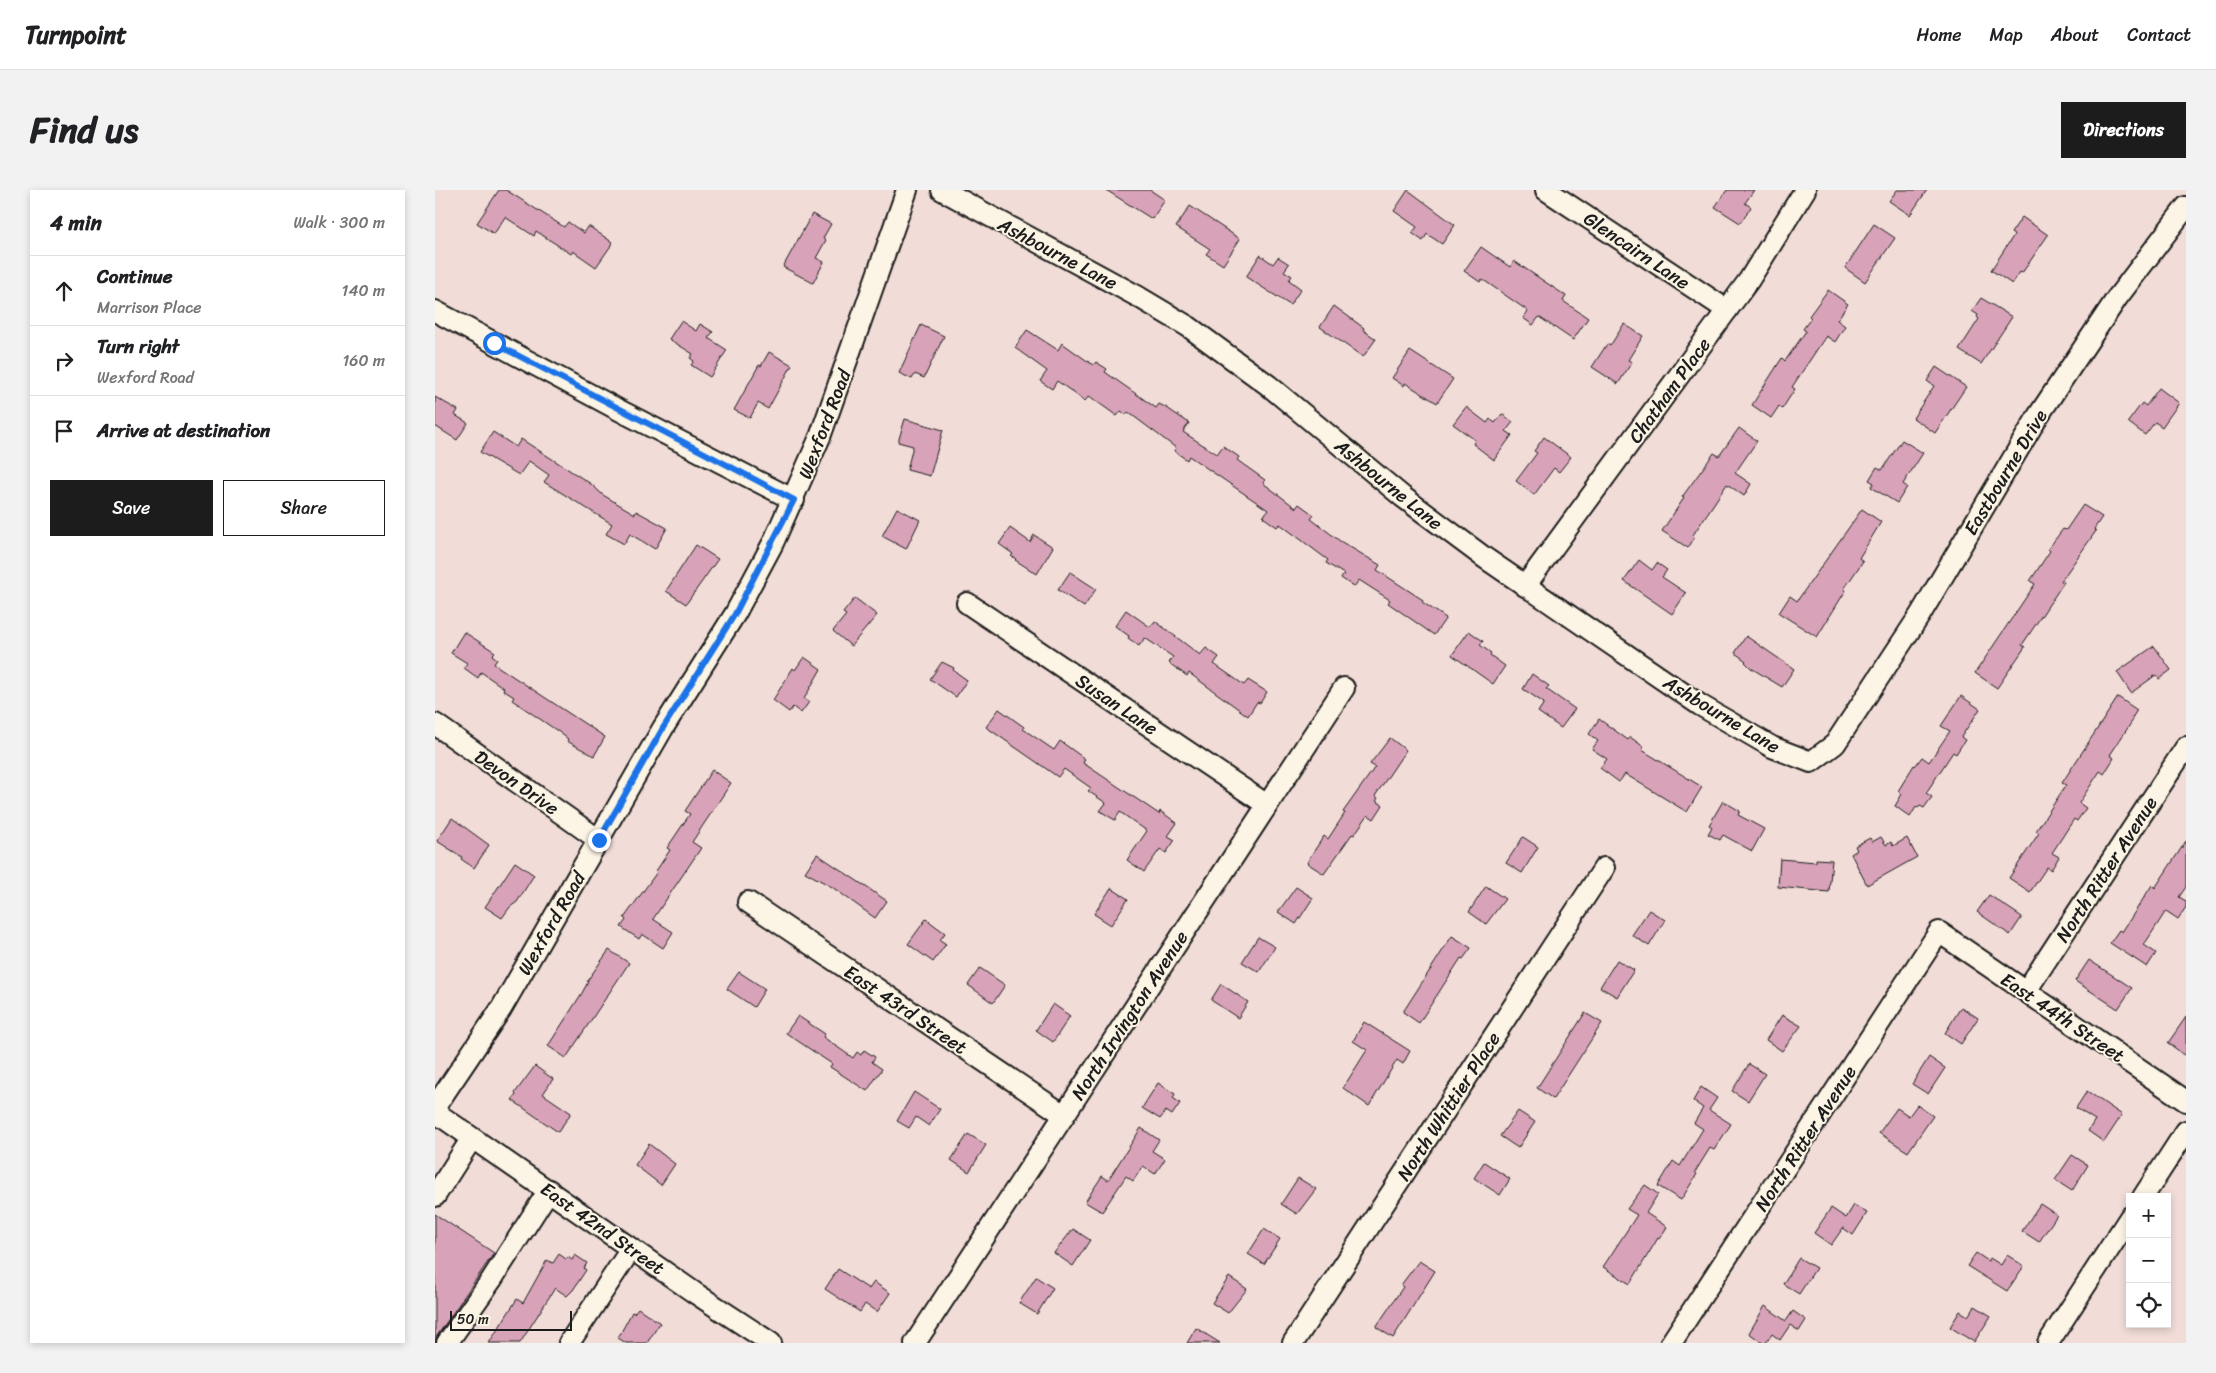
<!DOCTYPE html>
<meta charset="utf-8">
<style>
body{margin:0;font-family:Sriracha,sans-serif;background:#f2f2f2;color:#202124}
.controls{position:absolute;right:15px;bottom:15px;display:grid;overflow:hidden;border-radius:0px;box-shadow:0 2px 8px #0003}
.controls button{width:45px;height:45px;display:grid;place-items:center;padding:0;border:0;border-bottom:1px solid #e0e0e0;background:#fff;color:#202124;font:25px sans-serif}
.scale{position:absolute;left:15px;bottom:12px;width:122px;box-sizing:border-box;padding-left:5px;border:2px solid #1c1c1c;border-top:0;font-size:14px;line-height:18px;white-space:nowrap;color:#1c1c1c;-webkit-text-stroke:4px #fcf5e5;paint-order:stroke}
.stop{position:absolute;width:15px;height:15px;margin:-11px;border:4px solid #1a73e8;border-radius:50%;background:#fff}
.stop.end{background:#1a73e8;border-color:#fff;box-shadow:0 1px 5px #0008}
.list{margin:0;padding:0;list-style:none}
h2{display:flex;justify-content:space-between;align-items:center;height:65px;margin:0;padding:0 20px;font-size:21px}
h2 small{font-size:16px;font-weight:400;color:#757577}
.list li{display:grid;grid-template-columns:32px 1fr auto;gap:15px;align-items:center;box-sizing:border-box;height:70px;padding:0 20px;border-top:1px solid #e0e0e0}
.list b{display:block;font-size:19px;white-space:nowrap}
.list p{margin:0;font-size:16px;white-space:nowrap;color:#757577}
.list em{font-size:16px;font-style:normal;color:#757577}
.actions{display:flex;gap:10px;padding:15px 20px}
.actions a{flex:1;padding:11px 0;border:1px solid #1c1c1c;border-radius:0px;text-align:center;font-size:18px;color:#1c1c1c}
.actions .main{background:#1c1c1c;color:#fff}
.icon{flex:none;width:28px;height:28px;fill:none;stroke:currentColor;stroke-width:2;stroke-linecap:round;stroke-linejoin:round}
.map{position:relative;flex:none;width:1751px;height:1153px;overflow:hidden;border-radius:0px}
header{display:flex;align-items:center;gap:30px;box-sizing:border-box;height:70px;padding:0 25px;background:#fff;border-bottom:1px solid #e0e0e0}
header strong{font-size:24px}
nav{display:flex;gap:28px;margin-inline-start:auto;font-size:18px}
.intro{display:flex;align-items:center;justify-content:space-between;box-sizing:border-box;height:120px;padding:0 30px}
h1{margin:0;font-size:35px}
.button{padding:12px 22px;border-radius:0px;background:#1c1c1c;color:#fff;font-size:18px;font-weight:700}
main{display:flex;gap:30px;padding:0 30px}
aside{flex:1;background:#fff;border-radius:0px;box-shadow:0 2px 8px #0003}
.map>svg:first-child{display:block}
</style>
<header>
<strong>Turnpoint</strong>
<nav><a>Home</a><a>Map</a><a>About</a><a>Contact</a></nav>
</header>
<div class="intro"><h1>Find us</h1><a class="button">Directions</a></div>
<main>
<aside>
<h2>4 min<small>Walk · 300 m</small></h2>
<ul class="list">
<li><svg class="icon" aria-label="ahead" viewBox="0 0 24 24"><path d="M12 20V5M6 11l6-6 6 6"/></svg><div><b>Continue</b><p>Marrison Place</p></div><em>140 m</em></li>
<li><svg class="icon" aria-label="right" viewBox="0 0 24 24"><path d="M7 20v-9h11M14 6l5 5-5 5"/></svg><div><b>Turn right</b><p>Wexford Road</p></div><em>160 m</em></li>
<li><svg class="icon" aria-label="arrive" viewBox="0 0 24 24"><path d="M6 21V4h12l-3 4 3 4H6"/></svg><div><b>Arrive at destination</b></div></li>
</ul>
<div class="actions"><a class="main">Save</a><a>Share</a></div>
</aside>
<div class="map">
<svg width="1751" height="1153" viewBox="0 0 1751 1153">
<rect width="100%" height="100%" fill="#f1dcd8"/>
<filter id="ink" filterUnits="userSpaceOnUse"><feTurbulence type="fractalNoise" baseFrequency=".02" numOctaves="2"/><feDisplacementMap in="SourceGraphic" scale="10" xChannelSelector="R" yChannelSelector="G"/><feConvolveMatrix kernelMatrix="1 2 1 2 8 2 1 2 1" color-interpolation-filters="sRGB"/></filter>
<g filter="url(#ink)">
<!-- building -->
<g fill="#d8a2b8" stroke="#1c1c1c">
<polygon points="64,0 71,0 129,37 133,32 149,43 153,37 155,37 177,52 175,57 161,77 138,61 136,64 101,41 99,46 70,27 59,44 42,33"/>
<polygon points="671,0 715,0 730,10 717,29"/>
<polygon points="973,0 1020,35 1007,54 992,44 988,51 977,43 982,37 959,21"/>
<polygon points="1292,0 1319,0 1310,13 1316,17 1305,33 1280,17"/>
<polygon points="1462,0 1492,0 1475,25 1454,11"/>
<polygon points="755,16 805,49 788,75 771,64 775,59 741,37"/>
<polygon points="377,24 396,34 388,48 391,50 381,68 389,72 378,93 348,77"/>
<polygon points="1587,27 1613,45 1587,83 1585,82 1577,94 1556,80 1579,45 1576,43"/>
<polygon points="1439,34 1460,48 1430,92 1410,78"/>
<polygon points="1046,57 1075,77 1079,71 1131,106 1128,111 1153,128 1138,150 1104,127 1098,135 1088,128 1093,121 1047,89 1045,92 1029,81"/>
<polygon points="825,65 838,74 843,67 854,74 849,81 857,86 854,90 866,99 855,115 811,87"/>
<polygon points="1393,100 1413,114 1402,130 1410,136 1400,152 1391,146 1357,197 1360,199 1347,219 1344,216 1336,228 1317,215 1347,168 1350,171 1371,141 1368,139 1376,128 1374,126"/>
<polygon points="1546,108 1577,127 1546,174 1524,160 1544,129 1542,127 1543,125 1537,121"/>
<polygon points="899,116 929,138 928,140 941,149 928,167 885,137"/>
<polygon points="246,131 261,141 265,134 278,142 273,148 292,160 275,187 256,175 259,171 255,168 258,164 234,149"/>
<polygon points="1189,134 1208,146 1193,170 1197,172 1183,194 1157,177 1172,154 1175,156"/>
<polygon points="486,135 509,146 489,188 480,184 477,189 464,183"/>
<polygon points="592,140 623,160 627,153 658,175 661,172 672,179 670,182 721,218 724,214 732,218 754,233 748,242 782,264 788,256 804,267 802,270 830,290 828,293 861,318 864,314 879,325 876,329 905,351 945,375 942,380 988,410 987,412 1011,428 999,445 953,413 955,410 924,390 919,397 906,388 909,384 891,373 893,370 845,334 842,337 828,327 833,320 754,266 752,270 739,261 741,258 693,222 691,225 686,221 682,226 654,206 650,211 622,191 617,199 605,191 612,181 580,158"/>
<polygon points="975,161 1018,189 1002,213 970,193 969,196 957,188"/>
<polygon points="334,162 357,175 333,219 323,213 315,228 299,220 324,175 326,176"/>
<polygon points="1501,177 1531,197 1500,243 1478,228 1499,196 1492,191"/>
<polygon points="1724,198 1744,213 1727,237 1720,232 1710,245 1693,232 1707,213 1711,216"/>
<polygon points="0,207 23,220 20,225 33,233 22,250 0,236"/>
<polygon points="1031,217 1052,233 1055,229 1060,233 1067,224 1078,232 1071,241 1077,245 1059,270 1038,254 1040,250 1018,234"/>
<polygon points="470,229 508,240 495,286 472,280 478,256 463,252"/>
<polygon points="1304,238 1322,251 1300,283 1316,294 1309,306 1292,294 1258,345 1260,347 1253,358 1227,341 1249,308 1247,307 1279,263 1284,266"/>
<polygon points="58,242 81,257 86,249 156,294 168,305 200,324 201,321 232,338 220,359 195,344 189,354 171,344 177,334 109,292 114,285 94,271 84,285 45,262"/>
<polygon points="1109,247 1136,267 1124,282 1119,278 1099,305 1081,291 1102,263 1099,261"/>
<polygon points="1467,250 1488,263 1468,294 1472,297 1462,313 1436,297 1439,293 1434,290 1442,277 1447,280"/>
<polygon points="1648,315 1667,327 1659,339 1661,341 1626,391 1629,392 1587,455 1590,457 1562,498 1540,483 1600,394 1595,391 1615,361 1613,359 1628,339 1631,340"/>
<polygon points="462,318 485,330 471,359 447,346"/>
<polygon points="1427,319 1446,332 1424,368 1428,371 1409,399 1411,400 1382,447 1344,423 1355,406 1362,411"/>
<polygon points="575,338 595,352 599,345 618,357 602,384 580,370 581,369 576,366 578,364 564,354"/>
<polygon points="261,355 283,369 251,414 231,401"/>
<polygon points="1204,370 1217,380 1222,373 1232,380 1227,387 1251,403 1237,424 1189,391"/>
<polygon points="635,382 661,399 649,417 623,400"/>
<polygon points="420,408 442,425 416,456 398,441 411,425 408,423"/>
<polygon points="691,420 715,437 720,431 765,465 771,458 784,467 779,474 809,495 813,490 832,502 825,513 822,512 813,526 754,483 752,486 734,473 738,467 710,448 704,456 693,448 694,446 680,436"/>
<polygon points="1034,441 1048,451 1045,455 1056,463 1055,465 1070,476 1058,494 1017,465"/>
<polygon points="29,442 60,462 57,465 62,469 59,474 170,547 159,566 132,551 133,549 124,542 77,510 79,507 68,500 69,498 46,482 43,488 29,478 32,473 16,463"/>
<polygon points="1311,446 1359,479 1347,497 1316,478 1310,472 1311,471 1300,463"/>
<polygon points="1719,456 1736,480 1724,489 1721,485 1696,503 1682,482"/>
<polygon points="369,467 386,479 369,509 374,512 366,523 358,517 354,522 338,510 358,478 360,480"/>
<polygon points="507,472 519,478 518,480 532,490 521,507 495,489"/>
<polygon points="1097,484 1114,496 1111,499 1140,519 1126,538 1103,522 1109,513 1088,499"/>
<polygon points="1526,506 1545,519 1526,547 1530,550 1521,564 1518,562 1491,603 1497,607 1489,618 1485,616 1483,618 1481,617 1475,627 1460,616 1467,604 1463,601 1479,575 1480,576 1487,567 1494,572 1515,541 1506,536"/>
<polygon points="1683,507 1702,520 1697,528 1698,530 1675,565 1679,568 1669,584 1665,581 1644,613 1651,618 1642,631 1639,629 1617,663 1624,667 1616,680 1612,677 1595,702 1574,688 1604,643 1601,641 1631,595 1627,593"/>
<polygon points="564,519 589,537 588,539 619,560 625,551 650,569 648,573 724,624 725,621 742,633 733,646 740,650 731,663 725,659 709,682 692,670 712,641 685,622 680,630 665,621 671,613 653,601 656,598 629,579 623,587 551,537"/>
<polygon points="1164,529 1193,550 1195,547 1209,557 1207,560 1267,597 1252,622 1190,584 1184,592 1165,578 1172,569 1157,559 1163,551 1154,544"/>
<polygon points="955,548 971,560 940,606 943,608 941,611 948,615 939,629 933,625 919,645 917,644 889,684 872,673 875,667 889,646 893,649 910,623 908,622 940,577 935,574"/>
<polygon points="277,580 296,593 257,652 266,658 218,729 238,742 228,758 207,744 204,749 186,737 191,730 189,728 222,682 221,681 235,660 232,658 255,624 250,621"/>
<polygon points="1288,611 1305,621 1303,625 1329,639 1317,661 1288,645 1285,650 1273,644 1277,637 1274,635"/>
<polygon points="17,628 54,655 39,678 26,669 27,667 2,651"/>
<polygon points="1088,647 1103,657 1087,683 1071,673"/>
<polygon points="1446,647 1451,655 1456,652 1458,656 1472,648 1482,667 1432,695 1416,664 1422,660 1420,656 1435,648 1437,652"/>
<polygon points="1751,651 1751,697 1744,707 1751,711 1751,717 1743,729 1731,721 1709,755 1721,763 1712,777 1675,753 1684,740 1687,742 1717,695 1720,698"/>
<polygon points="382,664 452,711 440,728 397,697 370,682"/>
<polygon points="1345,669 1381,672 1381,669 1397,670 1394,702 1343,697"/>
<polygon points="80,672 99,685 82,712 75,717 67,728 50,717"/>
<polygon points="1051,696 1070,709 1051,734 1034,722"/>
<polygon points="861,697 878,708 861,734 843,722"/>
<polygon points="676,698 693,709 676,735 659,724"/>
<polygon points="1554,705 1587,727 1575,745 1542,722"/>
<polygon points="1214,720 1230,730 1214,756 1197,745"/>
<polygon points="491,729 510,743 505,750 511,754 498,772 473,754"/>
<polygon points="1017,746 1036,758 1028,769 1026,768 984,833 968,822"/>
<polygon points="823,747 840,757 824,782 807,772"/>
<polygon points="174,760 194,773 131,868 113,856 147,803 153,792 152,791"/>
<polygon points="1182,770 1199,780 1182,807 1165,797"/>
<polygon points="1654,770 1697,798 1683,819 1640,791"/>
<polygon points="545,778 570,795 558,813 533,795"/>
<polygon points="304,782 330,799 319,817 292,799"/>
<polygon points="786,794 813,812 803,828 776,810"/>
<polygon points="618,814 635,826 618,852 601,840"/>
<polygon points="1526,817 1543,828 1526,854 1510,843"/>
<polygon points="1150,823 1167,833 1118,909 1102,898"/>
<polygon points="1347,825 1366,836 1347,861 1331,850"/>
<polygon points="363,826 390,844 388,847 418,868 422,862 426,865 429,860 440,867 437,872 447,879 432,901 395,877 397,874 351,843"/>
<polygon points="1751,827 1751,866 1733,853"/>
<polygon points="929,832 975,861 968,874 962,870 934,916 908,898 932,860 918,851"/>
<polygon points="1494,867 1510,878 1493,904 1477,894"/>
<polygon points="1314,874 1330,884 1313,911 1297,901"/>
<polygon points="100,876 118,889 108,904 136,923 123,942 77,910 81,905 80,903"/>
<polygon points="723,893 740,904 738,908 745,913 737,925 731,921 725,929 707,918"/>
<polygon points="1266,897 1282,908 1274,920 1296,934 1279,960 1275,958 1260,982 1262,984 1246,1010 1223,996 1238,971 1245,976 1268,939 1259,933 1268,918 1258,911"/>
<polygon points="1652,901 1687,925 1669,952 1653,941 1660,930 1641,918"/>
<polygon points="479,902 505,919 494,936 481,927 474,938 462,931"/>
<polygon points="1482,915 1498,926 1473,962 1444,943 1462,918 1474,926"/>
<polygon points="1083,921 1100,932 1083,958 1065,946"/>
<polygon points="706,938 724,950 717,961 730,969 720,984 708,976 698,991 691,986 667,1022 650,1012 667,986 673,990"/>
<polygon points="533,944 551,955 534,982 516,970"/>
<polygon points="214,954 240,974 226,995 200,975"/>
<polygon points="1637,965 1653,975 1637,1001 1620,990"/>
<polygon points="1049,972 1075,989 1065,1005 1039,988"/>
<polygon points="863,988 881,999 862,1024 846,1014"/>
<polygon points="1210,995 1223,1004 1211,1023 1232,1037 1224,1049 1223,1048 1195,1094 1168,1077 1202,1025 1192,1019"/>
<polygon points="1605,1014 1622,1025 1604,1052 1587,1041"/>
<polygon points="1419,1015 1432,1023 1418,1045 1408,1038 1396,1055 1379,1043 1396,1018 1411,1028"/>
<polygon points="0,1024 59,1063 2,1146 0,1153"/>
<polygon points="638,1039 655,1050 638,1076 619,1063"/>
<polygon points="829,1039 845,1049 829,1074 813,1064"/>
<polygon points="1541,1063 1553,1071 1555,1068 1566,1075 1572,1065 1589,1076 1572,1101 1532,1076"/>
<polygon points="124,1064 131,1069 133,1067 137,1070 140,1065 152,1073 149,1078 151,1080 138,1100 132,1106 120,1098 85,1153 54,1153 82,1109 88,1113 112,1070 118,1073"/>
<polygon points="1364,1068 1381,1078 1364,1104 1348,1094"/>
<polygon points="984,1071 1000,1081 958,1148 941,1137 968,1097 966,1095"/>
<polygon points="403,1079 434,1099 439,1092 455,1103 442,1122 430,1114 425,1122 390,1099"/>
<polygon points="601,1087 618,1098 602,1124 584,1113"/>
<polygon points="794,1087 812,1099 793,1123 777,1113"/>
<polygon points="1330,1116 1351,1131 1358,1121 1371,1130 1364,1141 1355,1135 1345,1150 1337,1144 1331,1153 1328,1153 1314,1143"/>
<polygon points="1540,1116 1556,1126 1539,1152 1515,1137 1525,1121 1533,1126"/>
<polygon points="203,1118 225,1133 212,1153 191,1153 183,1148 197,1122 199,1123"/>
<polygon points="761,1138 785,1153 752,1153"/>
</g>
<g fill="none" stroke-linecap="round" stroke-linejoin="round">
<defs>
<g id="minor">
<polyline points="507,0 702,106 754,137 833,195 968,307 1050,368 1265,515 1337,557 1376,572 1400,554 1485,425 1603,226 1682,108 1751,17"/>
<polyline points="1111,0 1292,120"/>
<polyline points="0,121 182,219 359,310"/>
<polyline points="1090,396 1314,90 1370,0"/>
<polyline points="532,413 832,615"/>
<polyline points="0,534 164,650"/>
<polyline points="313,712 629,925"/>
<polyline points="1591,801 1751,557"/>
<polyline points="0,917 66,819 228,538 300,424 338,353 385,247 472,0"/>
<polyline points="0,922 260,1103 336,1153"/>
<polyline points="0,1006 37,948"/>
<polyline points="1708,1007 1751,941"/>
<polyline points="12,1153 57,1089 114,1000"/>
<polyline points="134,1153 196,1059"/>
<polyline points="480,1153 909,498"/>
<polyline points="858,1153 1169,678"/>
<polyline points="1236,1153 1504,742 1751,911"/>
<polyline points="1613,1153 1695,1027"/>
</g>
</defs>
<!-- minor casing -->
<use href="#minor" stroke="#1c1c1c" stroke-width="24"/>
<!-- minor -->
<use href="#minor" stroke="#fcf5e5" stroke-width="20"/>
</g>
</g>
<g fill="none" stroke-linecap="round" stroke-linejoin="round" filter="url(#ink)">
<!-- route -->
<polyline stroke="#1a73e8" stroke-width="6" points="59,153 359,310 300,424 228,538 164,650"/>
</g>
<g text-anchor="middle" stroke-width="4" stroke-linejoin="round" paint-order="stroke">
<!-- street labels -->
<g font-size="19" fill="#1c1c1c" stroke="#fcf5e5">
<text transform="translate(1202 60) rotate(34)" y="7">Glencairn Lane</text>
<text transform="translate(623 63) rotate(28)" y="7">Ashbourne Lane</text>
<text transform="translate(1234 200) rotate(-54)" y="7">Chatham Place</text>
<text transform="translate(389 234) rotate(-69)" y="7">Wexford Road</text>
<text transform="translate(1570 282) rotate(-59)" y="7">Eastbourne Drive</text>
<text transform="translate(954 294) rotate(39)" y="7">Ashbourne Lane</text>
<text transform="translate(682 514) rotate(34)" y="7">Susan Lane</text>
<text transform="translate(1287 524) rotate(31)" y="7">Ashbourne Lane</text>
<text transform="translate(82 592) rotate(35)" y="7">Devon Drive</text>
<text transform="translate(1671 679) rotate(-57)" y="7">North Ritter Avenue</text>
<text transform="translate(116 733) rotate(-60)" y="7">Wexford Road</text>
<text transform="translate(471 819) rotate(34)" y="7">East 43rd Street</text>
<text transform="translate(694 825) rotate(-57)" y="7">North Irvington Avenue</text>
<text transform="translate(1628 827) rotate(34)" y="7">East 44th Street</text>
<text transform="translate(1013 916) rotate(-57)" y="7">North Whittier Place</text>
<text transform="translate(1370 948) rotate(-57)" y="7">North Ritter Avenue</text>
<text transform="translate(168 1038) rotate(35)" y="7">East 42nd Street</text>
</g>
</g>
</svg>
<div class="controls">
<button>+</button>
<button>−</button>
<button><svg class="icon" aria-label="locate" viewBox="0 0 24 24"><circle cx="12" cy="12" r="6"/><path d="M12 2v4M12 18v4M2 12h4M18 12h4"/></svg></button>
</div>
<div class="scale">50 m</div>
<div class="stop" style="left:59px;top:153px"></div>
<div class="stop end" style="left:164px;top:650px"></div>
</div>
</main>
